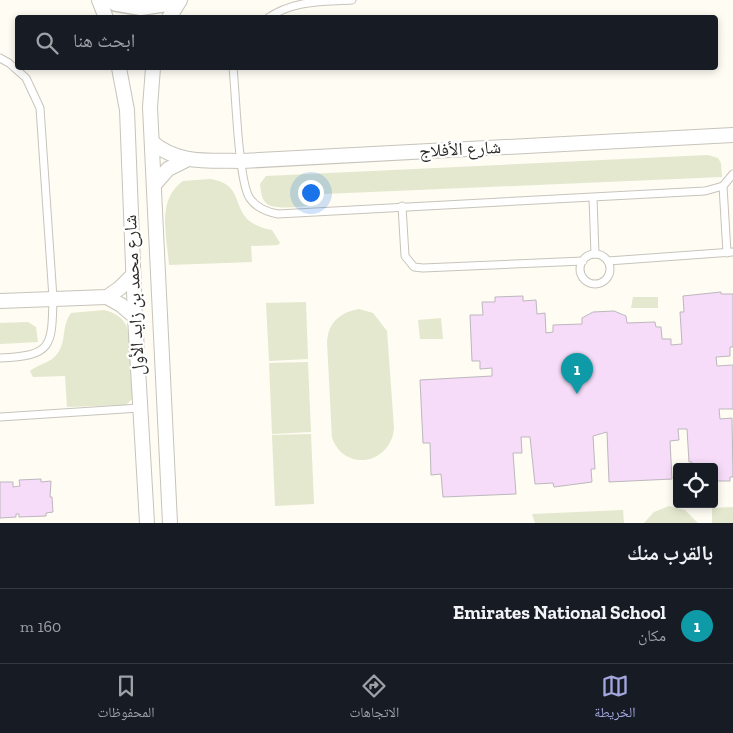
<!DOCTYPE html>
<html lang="ar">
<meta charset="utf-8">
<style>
body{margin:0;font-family:"Zilla Slab","Noto Naskh Arabic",serif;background:#242831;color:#f1f3f6;direction:rtl}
.controls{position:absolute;right:15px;bottom:15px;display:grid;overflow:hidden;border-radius:5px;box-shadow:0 2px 8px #0003}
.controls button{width:45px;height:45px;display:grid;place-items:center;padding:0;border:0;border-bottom:1px solid #363941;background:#171b24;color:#f1f3f6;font:25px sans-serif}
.you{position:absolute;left:310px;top:192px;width:18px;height:18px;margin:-12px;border:4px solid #fff;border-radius:50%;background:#1a73e8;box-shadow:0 0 0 8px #1a73e833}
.badge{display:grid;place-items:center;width:32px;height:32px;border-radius:50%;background:#a4a7de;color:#fff;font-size:16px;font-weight:700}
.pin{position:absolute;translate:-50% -41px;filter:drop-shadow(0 1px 2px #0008)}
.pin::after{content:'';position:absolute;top:26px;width:18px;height:15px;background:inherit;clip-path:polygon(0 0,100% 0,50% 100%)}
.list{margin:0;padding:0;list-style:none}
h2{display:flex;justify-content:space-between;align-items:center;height:65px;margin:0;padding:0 20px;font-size:21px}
h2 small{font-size:16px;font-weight:400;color:#9ea1a6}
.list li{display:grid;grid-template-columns:32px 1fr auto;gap:15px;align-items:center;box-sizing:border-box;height:75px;padding:0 20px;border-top:1px solid #363941}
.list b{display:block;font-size:19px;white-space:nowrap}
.list p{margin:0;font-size:16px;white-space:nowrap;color:#9ea1a6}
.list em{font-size:16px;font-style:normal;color:#9ea1a6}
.icon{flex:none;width:28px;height:28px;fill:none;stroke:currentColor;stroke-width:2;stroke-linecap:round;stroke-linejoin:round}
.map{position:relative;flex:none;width:733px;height:523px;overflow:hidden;direction:ltr}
.search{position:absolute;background:#171b24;box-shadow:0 2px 8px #0003;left:15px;right:15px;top:15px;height:55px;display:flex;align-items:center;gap:12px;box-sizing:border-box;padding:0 18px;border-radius:5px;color:#9ea1a6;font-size:19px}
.sheet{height:140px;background:#171b24}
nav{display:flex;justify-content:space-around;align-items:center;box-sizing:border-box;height:70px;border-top:1px solid #363941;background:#171b24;font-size:14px;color:#9ea1a6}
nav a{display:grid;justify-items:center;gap:2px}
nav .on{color:#a4a7de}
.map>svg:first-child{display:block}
</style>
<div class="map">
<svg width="733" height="523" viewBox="0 0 733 523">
<rect width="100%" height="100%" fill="#fefcf3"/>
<!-- green -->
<g fill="#e4e8ce">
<path d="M708 155 718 158 721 163 722 177 324 194 317 205C306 206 274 211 266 203 261 198 261 191 260 184L266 176Z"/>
<path d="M210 179C252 185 223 221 272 230L280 243 278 245 251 246 252 262 169 265C167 237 156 200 183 181Z"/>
<polygon points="633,297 658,297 658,308 631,308"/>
<polygon points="306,302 308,359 269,361 266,303"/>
<path d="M359 309 373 313 387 331 394 428C391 464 345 473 332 438L327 342C328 322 341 312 359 309Z"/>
<path d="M104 310C113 312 122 317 126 325 130 333 135 391 132 399L126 405 67 407 65 376 33 377 30 371C38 364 51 363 57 354 67 342 61 326 71 313Z"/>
<polygon points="441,318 443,339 420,339 418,320"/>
<polygon points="28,322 36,327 38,342 0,344 0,323"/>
<polygon points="308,362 311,432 272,434 269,363"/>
<polygon points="311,434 314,504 275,506 272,435"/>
<polygon points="669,506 685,510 698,523 644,523 654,512"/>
<polygon points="733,507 733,523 712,523 712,508"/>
<polygon points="623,510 624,523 535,523 532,514"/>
</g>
<!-- building -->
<g fill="#f6dcf8" stroke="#bdb7be">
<polygon points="721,292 721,294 733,294 733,347 730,347 730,356 716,357 717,366 733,365 733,409 719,409 720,419 732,418 733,477 730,477 730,481 714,481 714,467 692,467 692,462 689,462 687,429 678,429 679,440 670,441 672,479 609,482 607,432 593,436 595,469 591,469 592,482 554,487 553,483 535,484 530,437 521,437 522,453 513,453 516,494 443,497 441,474 431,475 430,443 423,443 420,380 492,376 492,368 480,369 480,361 472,361 470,315 483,315 482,302 495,302 495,297 523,296 523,301 536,300 537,314 545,313 546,333 553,332 553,325 582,324 582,318 593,312 614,311 626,316 627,323 655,322 656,327 661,327 662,339 671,339 671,345 682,344 680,312 684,312 683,296"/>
<polygon points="41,479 41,482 51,481 50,497 52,497 53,512 46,513 46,516 19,517 19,514 16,514 16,517 0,518 0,482 13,482 13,487 20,486 19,480"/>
</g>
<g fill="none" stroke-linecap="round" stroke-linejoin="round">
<defs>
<g id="lane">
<path d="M268 18C294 0 322 2 352 0"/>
<path d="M0 58 9 63 26 78 40 108 53 298C52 347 52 356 0 358"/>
<path d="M233 68C236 95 238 176 249 197 255 207 267 212 278 214L705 191 723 186 733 174"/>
<polyline points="723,186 727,253"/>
<polyline points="593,198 595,254"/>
<polyline points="402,206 405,256 414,267 423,268 583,261"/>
<circle cx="595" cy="269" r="15"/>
<polyline points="608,261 733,252"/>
<polyline points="0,417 140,408"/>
</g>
<g id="street">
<polyline points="99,0 106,18"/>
<polyline points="169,18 180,0"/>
<polyline points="119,68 127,110 135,317 147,523"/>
<polyline points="153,68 150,107 170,523"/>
<path d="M152 142C178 165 210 160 242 161L733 135"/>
<polyline points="154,185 168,169 186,160"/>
<polyline points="107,297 121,305 135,317"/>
<polyline points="0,301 107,297 120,288 133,275"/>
</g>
<polyline id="primary" points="117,0 140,4 167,0"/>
</defs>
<!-- lane casing -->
<use href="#lane" stroke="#c7c4bb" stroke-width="9"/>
<!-- street casing -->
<use href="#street" stroke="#c7c4bb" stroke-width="16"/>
<!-- primary casing -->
<use href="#primary" stroke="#c7c4bb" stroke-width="25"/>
<!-- lane -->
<use href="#lane" stroke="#fff" stroke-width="7"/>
<!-- street -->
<use href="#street" stroke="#fff" stroke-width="14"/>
<!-- primary -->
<use href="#primary" stroke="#fff" stroke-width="22"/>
</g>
<g text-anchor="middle" stroke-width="4.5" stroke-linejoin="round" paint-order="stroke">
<!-- street labels -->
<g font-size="18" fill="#2e2d29" stroke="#fff">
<text transform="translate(460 149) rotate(-3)" y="6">شارع الأفلاج</text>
<text transform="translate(134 295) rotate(-93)" y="6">شارع محمد بن زايد الأول</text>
</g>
</g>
</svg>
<div class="controls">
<button><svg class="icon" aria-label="locate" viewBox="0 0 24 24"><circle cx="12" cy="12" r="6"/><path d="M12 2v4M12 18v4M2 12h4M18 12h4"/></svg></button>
</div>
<div class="you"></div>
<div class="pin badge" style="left:577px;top:394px;background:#0f9aa8">1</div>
<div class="search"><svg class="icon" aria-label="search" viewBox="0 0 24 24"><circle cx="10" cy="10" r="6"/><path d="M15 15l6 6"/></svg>ابحث هنا</div>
</div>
<section class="sheet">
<h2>بالقرب منك<small></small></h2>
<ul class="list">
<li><span class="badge" style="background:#0f9aa8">1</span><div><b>Emirates National School</b><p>مكان</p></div><em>160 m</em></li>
</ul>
</section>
<nav>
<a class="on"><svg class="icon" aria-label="map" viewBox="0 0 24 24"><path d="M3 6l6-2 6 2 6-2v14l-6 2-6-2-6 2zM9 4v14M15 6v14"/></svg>الخريطة</a>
<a><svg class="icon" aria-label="directions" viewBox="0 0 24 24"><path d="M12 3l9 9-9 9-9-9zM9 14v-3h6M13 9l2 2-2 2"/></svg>الاتجاهات</a>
<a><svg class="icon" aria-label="saved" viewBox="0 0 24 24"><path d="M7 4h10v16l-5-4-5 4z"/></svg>المحفوظات</a>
</nav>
